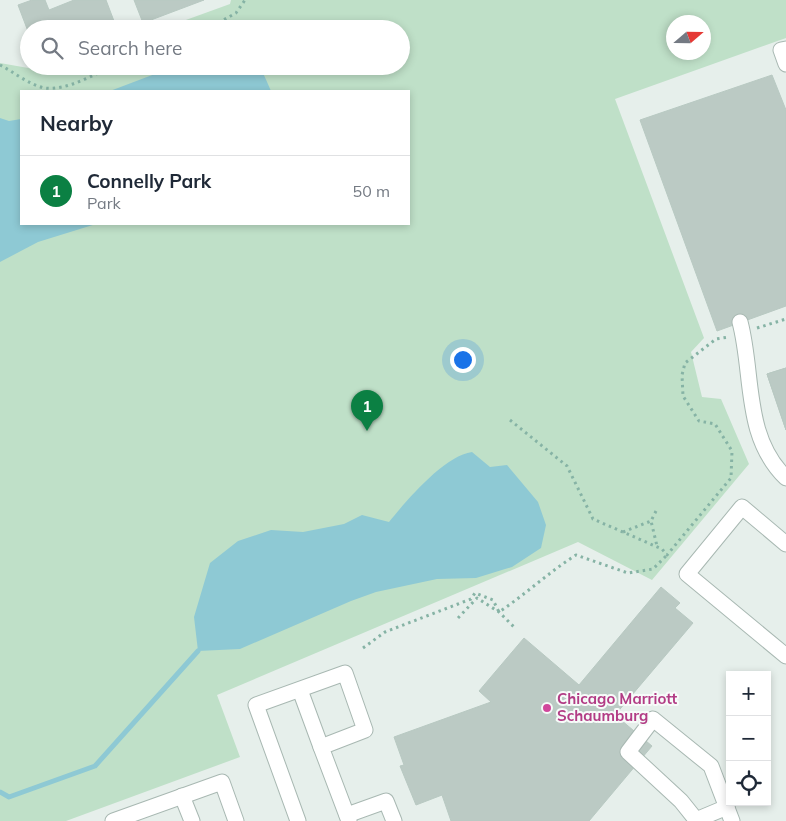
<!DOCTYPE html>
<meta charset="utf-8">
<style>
body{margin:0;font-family:Mulish,sans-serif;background:#f2f2f3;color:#1f2937}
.controls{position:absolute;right:15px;bottom:15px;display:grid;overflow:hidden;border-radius:0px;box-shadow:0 2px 8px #0003}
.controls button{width:45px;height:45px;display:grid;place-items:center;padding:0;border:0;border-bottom:1px solid #e0e1e3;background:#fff;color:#1f2937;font:25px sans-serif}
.compass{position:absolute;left:666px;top:15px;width:45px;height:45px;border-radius:50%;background:#fff;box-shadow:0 2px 8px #0003;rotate:70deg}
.you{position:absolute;left:462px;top:359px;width:18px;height:18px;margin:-12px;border:4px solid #fff;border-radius:50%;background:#1a73e8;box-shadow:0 0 0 8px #1a73e833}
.badge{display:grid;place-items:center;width:32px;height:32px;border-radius:50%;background:#0b8043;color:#fff;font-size:16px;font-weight:700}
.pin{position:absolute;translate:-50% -41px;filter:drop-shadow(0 1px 2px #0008)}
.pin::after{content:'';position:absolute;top:26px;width:18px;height:15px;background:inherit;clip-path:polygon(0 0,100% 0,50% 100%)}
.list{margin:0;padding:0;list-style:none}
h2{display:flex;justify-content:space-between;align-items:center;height:65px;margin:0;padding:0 20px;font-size:21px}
h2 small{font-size:16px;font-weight:400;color:#747a83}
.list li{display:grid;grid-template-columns:32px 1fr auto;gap:15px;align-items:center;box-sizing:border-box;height:70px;padding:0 20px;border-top:1px solid #e0e1e3}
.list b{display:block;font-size:19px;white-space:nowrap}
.list p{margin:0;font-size:16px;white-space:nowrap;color:#747a83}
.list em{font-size:16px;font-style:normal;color:#747a83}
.icon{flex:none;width:28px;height:28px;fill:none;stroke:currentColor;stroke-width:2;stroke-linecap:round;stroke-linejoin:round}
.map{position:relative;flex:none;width:786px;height:821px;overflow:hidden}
.search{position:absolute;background:#fff;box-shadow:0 2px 8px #0003;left:20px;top:20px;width:390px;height:55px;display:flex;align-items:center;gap:12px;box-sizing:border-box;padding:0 18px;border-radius:28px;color:#747a83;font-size:19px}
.panel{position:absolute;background:#fff;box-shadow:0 2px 8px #0003;left:20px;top:90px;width:390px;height:135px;border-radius:0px}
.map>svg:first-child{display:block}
</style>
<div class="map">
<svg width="786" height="821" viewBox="0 0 786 821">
<rect width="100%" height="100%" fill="#e6efeb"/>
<!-- green -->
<path fill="#bfe0c8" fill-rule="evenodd" d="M231 0H786V38L615 99 704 338 691 352 702 397 721 399 749 464 652 580 578 542 217 695 240 757 66 821H0V63L45 71 59 66H401V29H161L230 4ZM674 22H704V52H674ZM21 91H409V224H21Z"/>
<!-- water -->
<g fill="#8ec9d4">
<polygon points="176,66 260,66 271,91 110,91"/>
<polygon points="0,118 9,121 21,119 21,224 96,224 38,242 0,262"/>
<path d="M472 452 490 467 507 465 538 502 546 525 541 548 512 567 476 578 437 579 376 592 351 601 240 649 198 651 194 617 210 563 238 541 271 530 303 532 344 524 362 515 389 522C407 500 444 456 472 452Z"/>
</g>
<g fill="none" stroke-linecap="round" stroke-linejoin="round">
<!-- stream -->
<polyline stroke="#8ec9d4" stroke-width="5" points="0,792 9,797 95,766 198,651"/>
</g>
<!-- building -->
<g fill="#bbcac4" stroke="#b8c9c2">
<polygon points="32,0 45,0 49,10 74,0 106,0 117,29 29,29 29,34 18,5"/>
<polygon points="134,0 204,0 143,23"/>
<polygon points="772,75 786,110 786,306 717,331 640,120"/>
<polygon points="786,368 786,430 767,374"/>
<polygon points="786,368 786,430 767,374"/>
<polygon points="661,587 680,603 675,608 693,623 615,715 652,746 589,821 451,821 442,795 416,805 400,766 404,765 394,737 491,702 479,691 524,638 579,685"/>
</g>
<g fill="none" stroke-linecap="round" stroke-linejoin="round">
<defs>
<g id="minor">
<polyline points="786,49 781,50 786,64"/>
<path d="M740 322C754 375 743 436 786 478"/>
<polyline points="786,544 742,507 687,574 786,656"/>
<polyline points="300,690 321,747"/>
<polyline points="182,796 192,821"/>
<polyline points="347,815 386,801 394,821"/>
<polyline points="696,820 727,807"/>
<polyline points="113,821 222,782 236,821"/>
<polyline points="298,821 256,705 345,673 365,730 321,747 349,821"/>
<polyline points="697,821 681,801 628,752 653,719 711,766 732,821"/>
</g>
</defs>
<!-- minor casing -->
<use href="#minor" stroke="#a8b8b2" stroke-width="17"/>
<!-- path -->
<g stroke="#86b3a5" stroke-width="3" stroke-dasharray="2.5 4" stroke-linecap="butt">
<polyline points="207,29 236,13 245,0"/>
<path d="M0 65C14 72 29 85 45 88 67 91 94 74 114 66"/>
<polyline points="757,328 786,319"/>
<polyline points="510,420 567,466 593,519 662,549 667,555 731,478 732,451 715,424 699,421 683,396 682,375 685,363 716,339 729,337"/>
<polyline points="656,511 651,521 657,546"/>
<polyline points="623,532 651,521"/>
<polyline points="458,618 477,598 499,612 516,629"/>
<path d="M363 648 385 632 471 599 475 593 493 600 499 612C526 594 549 572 576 555L628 573 653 569 667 555"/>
</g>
<!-- minor -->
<use href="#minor" stroke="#fff" stroke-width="15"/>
</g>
<!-- markers -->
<circle fill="#d1479c" stroke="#f7fbf9" stroke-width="2" cx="547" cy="708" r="5"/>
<g text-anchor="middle" stroke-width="4" stroke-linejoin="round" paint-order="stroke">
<!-- hotel labels -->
<g font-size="15" font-weight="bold" fill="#b23c85" stroke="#f7fbf9" text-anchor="start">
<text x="557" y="704">Chicago Marriott<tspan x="557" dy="17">Schaumburg</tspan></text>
</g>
</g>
</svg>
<div class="controls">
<button>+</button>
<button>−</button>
<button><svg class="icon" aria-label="locate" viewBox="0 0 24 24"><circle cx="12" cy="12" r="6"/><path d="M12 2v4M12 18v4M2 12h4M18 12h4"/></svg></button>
</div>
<svg class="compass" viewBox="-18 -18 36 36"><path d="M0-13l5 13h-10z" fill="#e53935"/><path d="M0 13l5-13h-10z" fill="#747a83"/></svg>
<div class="you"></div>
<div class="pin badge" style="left:367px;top:431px">1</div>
<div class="search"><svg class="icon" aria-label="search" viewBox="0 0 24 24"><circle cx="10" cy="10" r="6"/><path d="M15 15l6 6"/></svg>Search here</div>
<section class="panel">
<h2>Nearby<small></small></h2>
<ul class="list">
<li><span class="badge">1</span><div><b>Connelly Park</b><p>Park</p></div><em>50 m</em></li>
</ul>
</section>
</div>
